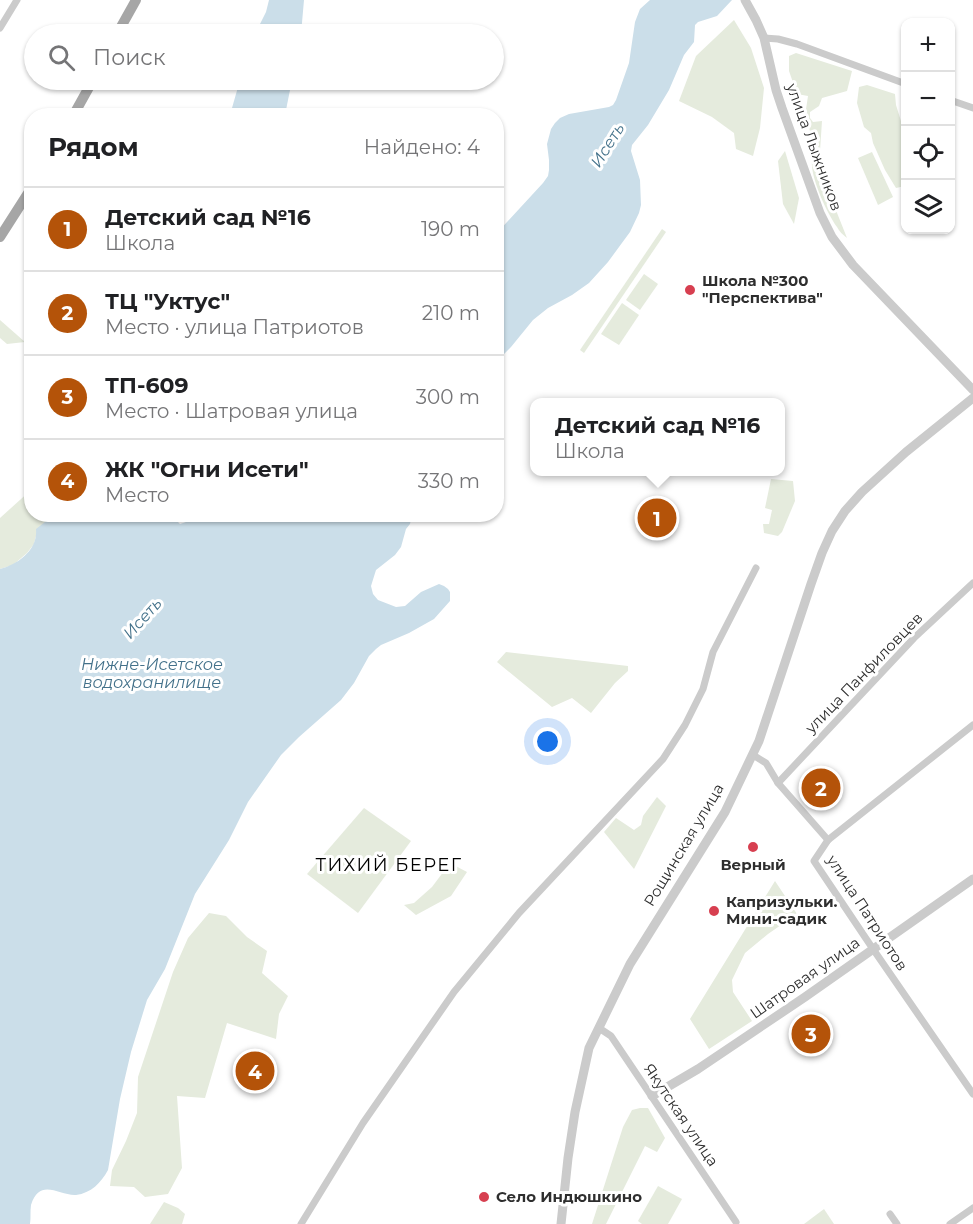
<!DOCTYPE html>
<html lang="ru">
<meta charset="utf-8">
<style>
body{margin:0;font-family:Montserrat,sans-serif;background:#f2f2f2;color:#202124}
.controls{position:absolute;right:18px;top:18px;display:grid;overflow:hidden;border-radius:12px;box-shadow:0 2px 4px #0004}
.controls button{width:54px;height:54px;display:grid;place-items:center;padding:0;border:0;border-bottom:2px solid #e0e0e0;background:#fff;color:#202124;font:30px sans-serif}
.you{position:absolute;left:548px;top:742px;width:21px;height:21px;margin:-15px;border:4px solid #fff;border-radius:50%;background:#1a73e8;box-shadow:0 0 0 9px #1a73e833}
.badge{display:grid;place-items:center;width:39px;height:39px;border-radius:50%;background:#b45309;color:#fff;font-size:20px;font-weight:700}
.pin{position:absolute;translate:-50% -50%;border:3px solid #fff;box-shadow:0 2px 6px #0006}
.popup{position:absolute;left:530px;top:398px;width:255px;height:78px;box-sizing:border-box;display:grid;place-content:center;border-radius:12px;background:#fff;filter:drop-shadow(0 2px 4px #0005);font-size:20px;white-space:nowrap;color:#757577}
.popup b{font-size:22px;color:#202124}
.popup::after{content:'';position:absolute;left:50%;top:100%;margin-left:-12px;border:12px solid transparent;border-top-color:#fff}
.list{margin:0;padding:0;list-style:none}
h2{display:flex;justify-content:space-between;align-items:center;height:78px;margin:0;padding:0 24px;font-size:26px}
h2 small{font-size:20px;font-weight:400;color:#757577}
.list li{display:grid;grid-template-columns:39px 1fr auto;gap:18px;align-items:center;box-sizing:border-box;height:84px;padding:0 24px;border-top:2px solid #e0e0e0}
.list b{display:block;font-size:22px;white-space:nowrap}
.list p{margin:0;font-size:20px;white-space:nowrap;color:#757577}
.list em{font-size:20px;font-style:normal;color:#757577}
.icon{flex:none;width:33px;height:33px;fill:none;stroke:currentColor;stroke-width:2;stroke-linecap:round;stroke-linejoin:round}
.map{position:relative;flex:none;width:973px;height:1224px;overflow:hidden}
.search{position:absolute;background:#fff;box-shadow:0 2px 4px #0004;left:24px;top:24px;width:480px;height:66px;display:flex;align-items:center;gap:15px;box-sizing:border-box;padding:0 21px;border-radius:33px;color:#757577;font-size:22px}
.panel{position:absolute;background:#fff;box-shadow:0 2px 4px #0004;left:24px;top:108px;width:480px;height:414px;border-radius:24px}
.map>svg:first-child{display:block}
</style>
<div class="map">
<svg width="973" height="1224" viewBox="0 0 973 1224">
<rect width="100%" height="100%" fill="#fff"/>
<!-- green -->
<g fill="#e5ebdd">
<polygon points="734,20 751,48 764,88 760,128 753,156 736,149 734,133 712,117 679,101 696,56"/>
<polygon points="796,53 852,71 847,91 822,98 819,106 810,112 810,118 813,122 822,121 820,151 811,134 805,116 808,96 797,94 789,71 789,56"/>
<polygon points="867,85 895,94 896,105 905,134 905,186 896,188 885,170 873,143 871,133 864,127 857,103 859,87"/>
<polygon points="785,151 799,198 794,224 783,204 778,161"/>
<polygon points="872,152 893,197 878,205 858,158"/>
<path d="M812 160 816 162 820 170 847 238C843 235 839 231 837 227 827 213 810 177 812 160Z"/>
<polygon points="662,229 666,232 584,353 580,350"/>
<polygon points="644,274 658,284 640,310 626,300"/>
<polygon points="622,303 639,315 619,345 601,334"/>
<polygon points="0,320 25,342 7,344 0,338"/>
<polygon points="771,479 793,481 795,501 782,532 778,536 764,533 763,524 769,524 772,510 765,508"/>
<polygon points="31,490 32,514 54,515 36,536 34,544 27,553 13,565 0,569 0,518"/>
<polygon points="506,652 628,666 628,671 615,683 591,713 572,698 552,707 497,662"/>
<polygon points="657,797 666,806 634,869 604,832 616,818 634,830 641,825 643,816"/>
<polygon points="364,808 411,841 358,913 307,874"/>
<polygon points="450,863 467,872 451,896 416,915 404,905 414,903 432,887"/>
<polygon points="775,881 797,914 768,934 745,953 732,980 733,992 752,1021 709,1049 690,1019"/>
<polygon points="209,913 226,916 247,937 267,951 262,973 288,996 279,1014 276,1039 227,1023 205,1098 177,1096 182,1168 168,1194 145,1197 134,1187 110,1186 112,1170 126,1141 137,1113 138,1077 173,972 188,938"/>
<polygon points="640,1108 648,1108 665,1138 657,1152 645,1146 606,1224 592,1224 623,1127 632,1110"/>
<polygon points="658,1186 682,1199 668,1224 642,1224 638,1221"/>
<polygon points="164,1202 178,1208 185,1214 182,1224 150,1224"/>
<polygon points="824,1209 834,1224 804,1224"/>
</g>
<!-- water -->
<g fill="#cbdee9">
<polygon points="269,0 304,0 301,34 255,34 266,12"/>
<polygon points="650,0 732,0 717,16 698,22 695,25 694,42 684,55 669,90 648,125 632,145 631,151 640,180 641,205 639,213 630,232 608,262 589,283 572,295 548,308 533,320 511,347 497,361 497,233 543,183 548,176 549,170 549,160 547,144 551,129 555,123 560,118 569,114 609,107 613,105 616,100 629,63 635,22 640,9"/>
<polygon points="240,80 292,80 285,115 230,115"/>
<path d="M193 515H412L410 524 406 529 401 547 395 555 376 570 371 586 373 594 378 600 396 607 405 606 421 592 439 584 444 586 448 589 450 592V601L434 619 409 633 381 645 376 649 369 656 354 683 341 700 299 737 281 755 248 802 229 840 195 894 165 969 147 1000 131 1052 120 1099 108 1170C101 1183 91 1193 76 1195 59 1196 40 1177 31 1205 30 1211 31 1218 30 1224H0V569C18 564 38 550 36 529L54 515H176V520L180 524 186 522Z"/>
</g>
<g fill="none" stroke-linecap="round" stroke-linejoin="round">
<!-- minor -->
<g stroke="#cbcbcb" stroke-width="7">
<polyline points="0,28 17,0"/>
<polyline points="764,38 778,39 797,44 906,84"/>
<polyline points="950,100 973,108"/>
<polyline points="973,725 828,840 814,861 873,949 973,1094"/>
<polyline points="753,755 766,763 778,783 828,840"/>
<polyline points="778,783 914,638 973,583"/>
<polyline points="599,1028 611,1036 736,1222"/>
<polyline points="890,1214 897,1224"/>
<polyline points="301,1224 363,1123 454,992 519,913 663,759 685,725 703,689 713,652 756,568"/>
<polyline points="950,1224 973,1208"/>
</g>
<!-- tertiary -->
<g stroke="#cbcbcb" stroke-width="9">
<polyline points="745,0 756,20 764,38 776,90 782,108 820,213 832,237 853,265 973,390"/>
<polyline points="652,1096 698,1069 805,997 973,879"/>
<polyline points="561,1224 568,1158 575,1112 589,1048 630,964 725,812 759,741 811,584 822,553 832,531 845,511 862,492 906,452 973,398"/>
</g>
<!-- primary -->
<g stroke="#a6a6a6" stroke-width="10">
<polyline points="117,34 136,0"/>
<polyline points="73,116 93,80"/>
<polyline points="0,237 32,187"/>
</g>
</g>
<!-- markers -->
<g fill="#d73f50" stroke="#fff" stroke-width="2">
<circle cx="690" cy="290" r="6"/>
<circle cx="753" cy="847" r="6"/>
<circle cx="714" cy="911" r="6"/>
<circle cx="484" cy="1197" r="6"/>
</g>
<g text-anchor="middle" stroke-width="6" stroke-linejoin="round" paint-order="stroke">
<!-- street labels -->
<g font-size="15" fill="#2e2e2e" stroke="#fff">
<text transform="translate(814 147) rotate(70)" y="5">улица Лыжников</text>
<text transform="translate(864 673) rotate(-46)" y="5">улица Панфиловцев</text>
<text transform="translate(684 845) rotate(-59)" y="5">Рощинская улица</text>
<text transform="translate(867 913) rotate(57)" y="5">улица Патриотов</text>
<text transform="translate(805 978) rotate(-35)" y="5">Шатровая улица</text>
<text transform="translate(681 1115) rotate(56)" y="5">Якутская улица</text>
</g>
<!-- poi labels -->
<g font-size="15" font-weight="bold" fill="#2e2e2e" stroke="#fff" text-anchor="start">
<text x="702" y="286">Школа №300<tspan x="702" dy="17">"Перспектива"</tspan></text>
<text x="753" y="870" text-anchor="middle">Верный</text>
<text x="726" y="907">Капризульки.<tspan x="726" dy="17">Мини-садик</tspan></text>
<text x="496" y="1202">Село Индюшкино</text>
</g>
<!-- water labels -->
<g font-size="16" font-style="italic" fill="#43718a" stroke="#fff">
<text transform="translate(607 145) rotate(-58)" y="6">Исеть</text>
<text transform="translate(142 618) rotate(-48)" y="6">Исеть</text>
<text x="152" y="670">Нижне-Исетское<tspan x="152" dy="18">водохранилище</tspan></text>
</g>
<!-- quarter labels -->
<g font-size="18" letter-spacing="1.5" fill="#000" stroke="#fff">
<text x="389" y="871">ТИХИЙ БЕРЕГ</text>
</g>
</g>
</svg>
<div class="controls">
<button>+</button>
<button>−</button>
<button><svg class="icon" aria-label="locate" viewBox="0 0 24 24"><circle cx="12" cy="12" r="6"/><path d="M12 2v4M12 18v4M2 12h4M18 12h4"/></svg></button>
<button><svg class="icon" aria-label="layers" viewBox="0 0 24 24"><path d="M12 4l9 5-9 5-9-5zM3 14l9 5 9-5"/></svg></button>
</div>
<div class="you"></div>
<div class="pin badge" style="left:657px;top:518px">1</div>
<div class="popup"><b>Детский сад №16</b>Школа</div>
<div class="pin badge" style="left:821px;top:788px">2</div>
<div class="pin badge" style="left:811px;top:1034px">3</div>
<div class="pin badge" style="left:255px;top:1071px">4</div>
<div class="search"><svg class="icon" aria-label="search" viewBox="0 0 24 24"><circle cx="10" cy="10" r="6"/><path d="M15 15l6 6"/></svg>Поиск</div>
<section class="panel">
<h2>Рядом<small>Найдено: 4</small></h2>
<ul class="list">
<li><span class="badge">1</span><div><b>Детский сад №16</b><p>Школа</p></div><em>190 m</em></li>
<li><span class="badge">2</span><div><b>ТЦ &quot;Уктус&quot;</b><p>Место · улица Патриотов</p></div><em>210 m</em></li>
<li><span class="badge">3</span><div><b>ТП-609</b><p>Место · Шатровая улица</p></div><em>300 m</em></li>
<li><span class="badge">4</span><div><b>ЖК &quot;Огни Исети&quot;</b><p>Место</p></div><em>330 m</em></li>
</ul>
</section>
</div>
